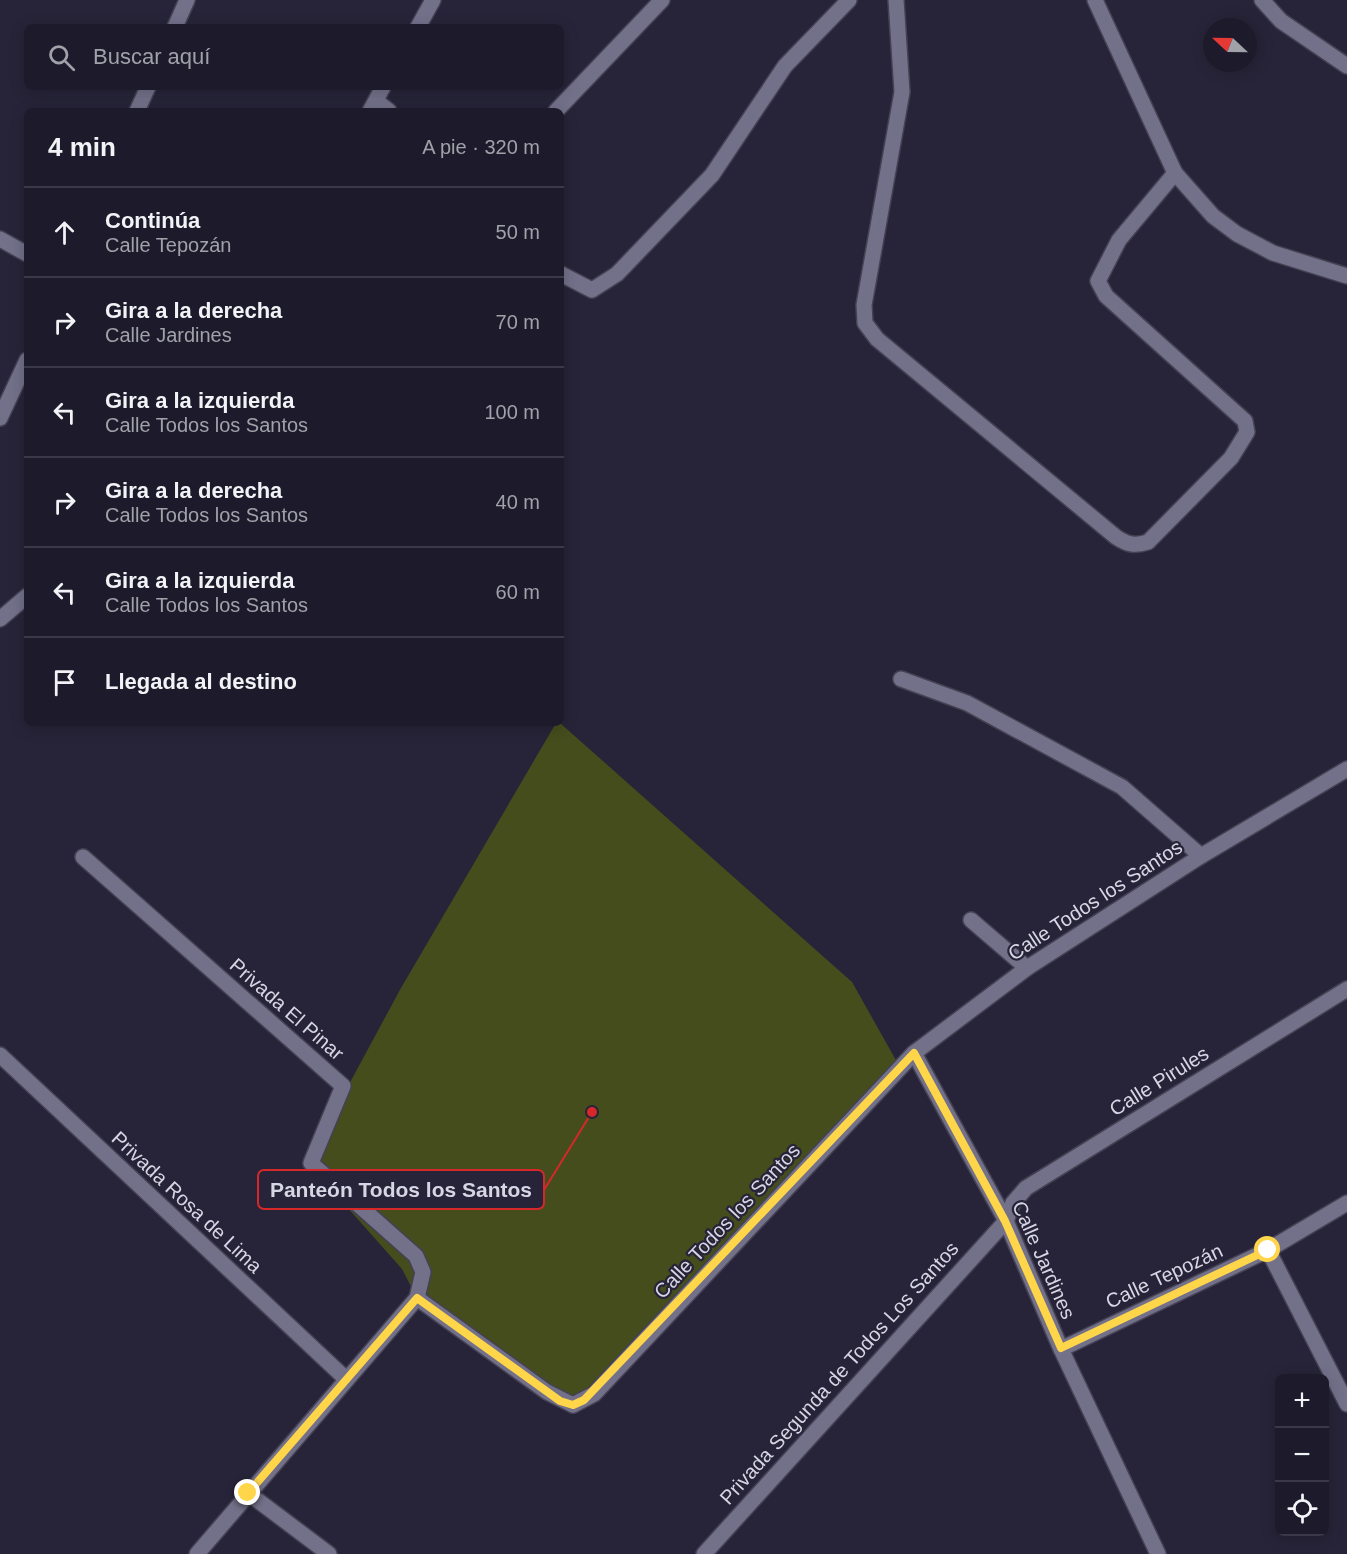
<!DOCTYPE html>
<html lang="es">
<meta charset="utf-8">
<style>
body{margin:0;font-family:Helvetica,sans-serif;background:#252433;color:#f1f3f6}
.controls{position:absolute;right:18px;bottom:18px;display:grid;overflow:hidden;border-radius:9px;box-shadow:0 3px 15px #0003}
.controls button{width:54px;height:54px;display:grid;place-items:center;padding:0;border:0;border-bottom:2px solid #3b3947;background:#1d1b2b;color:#f1f3f6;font:30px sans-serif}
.compass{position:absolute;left:1203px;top:18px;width:54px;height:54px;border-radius:50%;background:#1d1b2b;box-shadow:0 3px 15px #0003;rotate:292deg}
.stop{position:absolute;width:18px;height:18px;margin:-14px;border:4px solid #ffd54a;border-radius:50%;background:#fff}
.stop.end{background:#ffd54a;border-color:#fff;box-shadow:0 2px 6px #0008}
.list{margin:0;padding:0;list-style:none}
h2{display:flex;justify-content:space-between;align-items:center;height:78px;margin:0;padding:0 24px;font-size:26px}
h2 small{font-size:20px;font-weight:400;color:#a0a1a9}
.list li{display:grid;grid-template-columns:39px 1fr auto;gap:18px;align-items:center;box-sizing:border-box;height:90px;padding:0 24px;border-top:2px solid #3b3947}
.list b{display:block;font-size:22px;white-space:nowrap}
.list p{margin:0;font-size:20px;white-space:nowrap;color:#a0a1a9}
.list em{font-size:20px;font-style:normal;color:#a0a1a9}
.icon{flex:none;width:33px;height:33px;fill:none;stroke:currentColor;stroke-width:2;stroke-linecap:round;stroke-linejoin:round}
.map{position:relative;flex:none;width:1347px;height:1554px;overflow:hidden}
.search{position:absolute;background:#1d1b2b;box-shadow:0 3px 15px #0003;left:24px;top:24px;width:540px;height:66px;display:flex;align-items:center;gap:15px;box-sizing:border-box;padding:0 21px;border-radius:9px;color:#a0a1a9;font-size:22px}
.panel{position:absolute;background:#1d1b2b;box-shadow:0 3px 15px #0003;left:24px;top:108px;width:540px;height:618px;border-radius:9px}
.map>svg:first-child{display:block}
</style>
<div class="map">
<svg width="1347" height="1554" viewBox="0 0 1347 1554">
<rect width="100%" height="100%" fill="#272439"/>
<!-- green -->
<polygon fill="#454d1d" points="556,723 560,723 852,982 897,1062 573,1405 417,1298 402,1269 307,1162 401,988"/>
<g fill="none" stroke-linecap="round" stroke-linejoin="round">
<defs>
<g id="minor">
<path d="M896 0 902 92 864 305 865 323 877 339 1116 537C1128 545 1135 546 1148 542L1231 458 1247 432 1245 421 1106 296 1098 281 1119 240 1175 173"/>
<polyline points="1095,0 1175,173 1213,216 1237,234 1273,253 1347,276"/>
<polyline points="376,101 389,111"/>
<polyline points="556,111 662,0"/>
<polyline points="0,239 27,254"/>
<polyline points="561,274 592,290 617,274 712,175 785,66 849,0"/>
<polyline points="901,679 967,703 1122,787 1201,856"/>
<polyline points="83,857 343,1086 311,1163 416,1256 423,1272 417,1298 197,1554"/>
<polyline points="971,920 1027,968"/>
<polyline points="914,1053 1006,1221 1061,1349 1158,1554"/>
<polyline points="0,1055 346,1379"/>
<polyline points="1268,1250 1347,1404"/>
<polyline points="417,1298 547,1392 573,1405"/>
<polyline points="1061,1349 1268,1250 1347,1203"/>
<polyline points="248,1493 329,1554"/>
<polyline points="704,1554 1006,1221 1013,1203 1026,1188 1347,989"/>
</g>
<g id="tertiary">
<polyline points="1262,0 1281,21 1347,66"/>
<polyline points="175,27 187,0"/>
<polyline points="418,27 433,0"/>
<polyline points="137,111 148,87"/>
<polyline points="370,111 383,87"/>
<polyline points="0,418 27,360"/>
<polyline points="0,619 27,596"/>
<polyline points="573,1405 594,1394 914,1053 1027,968 1201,856 1347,769"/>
</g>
</defs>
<!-- minor casing -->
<use href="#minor" stroke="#444153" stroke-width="18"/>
<!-- tertiary casing -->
<use href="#tertiary" stroke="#444153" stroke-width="18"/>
<!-- minor -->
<use href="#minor" stroke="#73718a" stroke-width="15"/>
<!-- tertiary -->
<use href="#tertiary" stroke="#73718a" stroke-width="15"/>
</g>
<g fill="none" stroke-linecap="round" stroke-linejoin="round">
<!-- route -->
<polyline stroke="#ffd54a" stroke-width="8" points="248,1493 417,1298 560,1401 573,1405 584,1400 914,1053 1005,1221 1061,1348 1268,1250"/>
</g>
<g text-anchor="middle" stroke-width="4.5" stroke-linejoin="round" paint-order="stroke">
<!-- street labels -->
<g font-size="20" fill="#d7d6e4" stroke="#272439">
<text transform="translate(1095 900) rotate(-33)" y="7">Calle Todos los Santos</text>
<text transform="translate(287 1009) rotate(41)" y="7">Privada El Pinar</text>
<text transform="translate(1159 1081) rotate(-32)" y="7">Calle Pirules</text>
<text transform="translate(187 1202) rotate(43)" y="7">Privada Rosa de Lima</text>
<text transform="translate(727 1221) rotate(-47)" y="7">Calle Todos los Santos</text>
<text transform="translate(1044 1260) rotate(66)" y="7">Calle Jardines</text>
<text transform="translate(1164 1276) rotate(-25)" y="7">Calle Tepozán</text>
<text transform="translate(839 1373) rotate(-48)" y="7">Privada Segunda de Todos Los Santos</text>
</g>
</g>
<!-- callouts -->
<path fill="none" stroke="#d62828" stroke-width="2" d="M592 1112L544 1190"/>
<circle fill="#d62828" stroke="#272439" stroke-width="2" cx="592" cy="1112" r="6"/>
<rect fill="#272439" stroke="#d62828" stroke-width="2" x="258" y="1170" width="286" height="39" rx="6"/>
<g font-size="21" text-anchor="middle" font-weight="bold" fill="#d7d6e4">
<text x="401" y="1197">Panteón Todos los Santos</text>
</g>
</svg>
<div class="controls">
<button>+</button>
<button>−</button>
<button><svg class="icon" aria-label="locate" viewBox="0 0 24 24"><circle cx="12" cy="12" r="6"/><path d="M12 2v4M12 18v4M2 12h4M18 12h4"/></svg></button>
</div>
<svg class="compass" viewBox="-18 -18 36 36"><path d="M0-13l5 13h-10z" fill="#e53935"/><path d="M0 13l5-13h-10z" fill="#a0a1a9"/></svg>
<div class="stop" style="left:1268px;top:1250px"></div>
<div class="stop end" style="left:248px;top:1493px"></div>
<div class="search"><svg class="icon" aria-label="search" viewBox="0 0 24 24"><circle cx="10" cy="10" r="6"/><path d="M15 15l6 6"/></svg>Buscar aquí</div>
<section class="panel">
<h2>4 min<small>A pie · 320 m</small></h2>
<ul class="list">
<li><svg class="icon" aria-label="ahead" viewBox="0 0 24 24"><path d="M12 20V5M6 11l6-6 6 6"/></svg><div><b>Continúa</b><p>Calle Tepozán</p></div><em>50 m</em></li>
<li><svg class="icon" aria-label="right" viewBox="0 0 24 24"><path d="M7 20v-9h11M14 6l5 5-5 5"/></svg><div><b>Gira a la derecha</b><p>Calle Jardines</p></div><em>70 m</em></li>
<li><svg class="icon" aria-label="left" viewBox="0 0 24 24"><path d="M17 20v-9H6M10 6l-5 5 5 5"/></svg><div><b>Gira a la izquierda</b><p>Calle Todos los Santos</p></div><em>100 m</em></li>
<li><svg class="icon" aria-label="right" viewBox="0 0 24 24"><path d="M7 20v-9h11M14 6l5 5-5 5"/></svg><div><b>Gira a la derecha</b><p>Calle Todos los Santos</p></div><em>40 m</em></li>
<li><svg class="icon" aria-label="left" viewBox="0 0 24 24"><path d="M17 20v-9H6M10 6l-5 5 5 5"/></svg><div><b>Gira a la izquierda</b><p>Calle Todos los Santos</p></div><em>60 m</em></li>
<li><svg class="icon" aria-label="arrive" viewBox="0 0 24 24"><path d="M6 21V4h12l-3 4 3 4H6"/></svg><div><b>Llegada al destino</b></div></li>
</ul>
</section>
</div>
